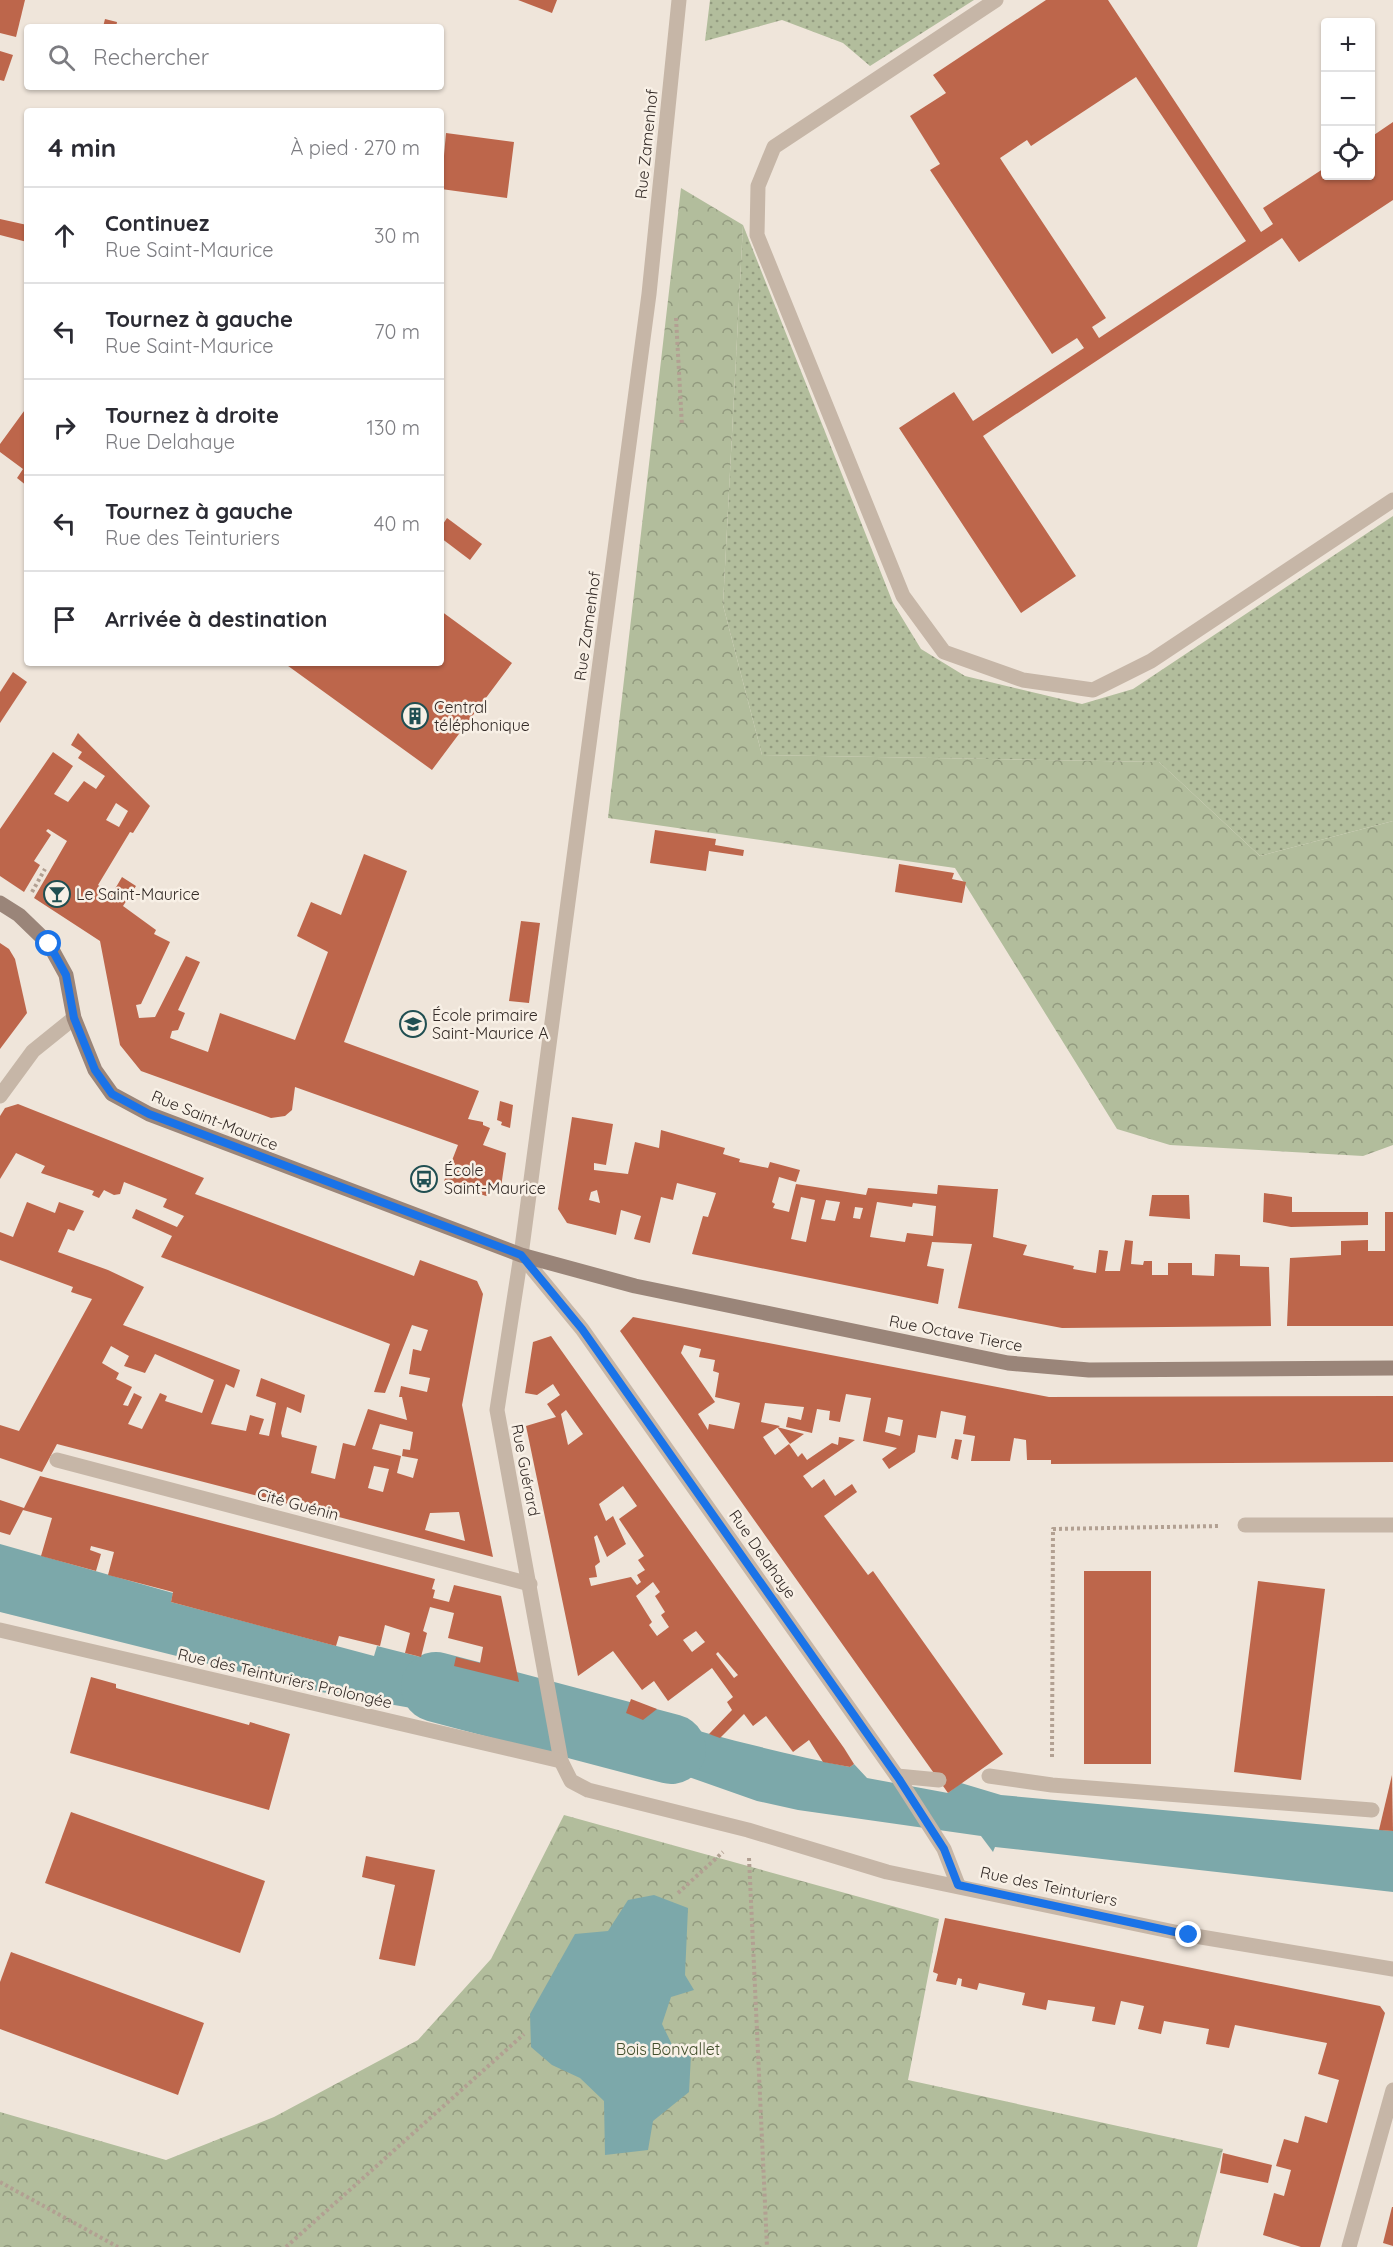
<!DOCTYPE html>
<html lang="fr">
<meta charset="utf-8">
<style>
body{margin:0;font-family:Quicksand,sans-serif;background:#f2f2f3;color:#2b2b33}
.controls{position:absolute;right:18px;top:18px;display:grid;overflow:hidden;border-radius:6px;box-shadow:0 2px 4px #0004}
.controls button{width:54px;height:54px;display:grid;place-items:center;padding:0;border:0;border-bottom:2px solid #e1e1e2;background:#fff;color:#2b2b33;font:30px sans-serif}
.stop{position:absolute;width:18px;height:18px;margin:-14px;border:4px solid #1a73e8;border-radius:50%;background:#fff}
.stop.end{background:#1a73e8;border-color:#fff;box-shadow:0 2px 6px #0008}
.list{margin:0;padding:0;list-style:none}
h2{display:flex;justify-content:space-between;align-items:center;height:78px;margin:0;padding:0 24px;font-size:26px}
h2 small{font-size:20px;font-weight:400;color:#7c7c81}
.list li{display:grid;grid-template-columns:39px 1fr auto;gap:18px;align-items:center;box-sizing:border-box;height:96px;padding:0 24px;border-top:2px solid #e1e1e2}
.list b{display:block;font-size:22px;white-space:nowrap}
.list p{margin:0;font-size:20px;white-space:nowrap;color:#7c7c81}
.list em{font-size:20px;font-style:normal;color:#7c7c81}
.icon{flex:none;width:33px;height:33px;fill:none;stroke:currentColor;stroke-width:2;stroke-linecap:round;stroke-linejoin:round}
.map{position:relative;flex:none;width:1393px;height:2247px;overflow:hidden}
.search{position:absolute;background:#fff;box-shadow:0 2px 4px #0004;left:24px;top:24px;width:420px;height:66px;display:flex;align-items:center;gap:15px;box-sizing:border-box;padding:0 21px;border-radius:6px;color:#7c7c81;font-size:22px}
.panel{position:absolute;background:#fff;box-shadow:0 2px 4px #0004;left:24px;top:108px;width:420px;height:558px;border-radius:6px}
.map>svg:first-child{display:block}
</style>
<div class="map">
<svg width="1393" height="2247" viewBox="0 0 1393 2247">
<defs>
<pattern id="grass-dots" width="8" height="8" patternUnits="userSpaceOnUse" patternTransform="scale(1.5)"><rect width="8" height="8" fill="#b2bd9c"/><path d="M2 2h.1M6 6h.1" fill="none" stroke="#929a7f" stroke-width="1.8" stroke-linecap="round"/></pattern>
<pattern id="forest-crowns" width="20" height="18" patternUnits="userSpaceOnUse" patternTransform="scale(1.5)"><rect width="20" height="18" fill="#b2bd9c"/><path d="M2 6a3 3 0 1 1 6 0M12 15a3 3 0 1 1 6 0" fill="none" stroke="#929a7f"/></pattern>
</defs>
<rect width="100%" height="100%" fill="#efe5da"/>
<!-- grass -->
<g fill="url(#grass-dots)">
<polygon points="710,0 974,0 870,66 843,43 782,20 705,41"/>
<polygon points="743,225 893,603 921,649 965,676 1082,704 1133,689 1393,516 1393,821 1260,856 1159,762 762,755 723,605"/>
</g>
<!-- forest -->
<g fill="url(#forest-crowns)">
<polygon points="681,188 743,225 723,605 762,755 1159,762 1260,856 1393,821 1393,1145 1363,1156 1170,1145 1117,1129 955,868 608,818"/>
<polygon points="564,1815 939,1919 908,2080 1223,2149 1197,2247 0,2247 0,2112 166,2160 274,2117 418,2040 491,1959"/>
</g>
<!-- water -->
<g fill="#7ca8aa">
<polygon points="0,1544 173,1593 171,1602 374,1656 377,1646 528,1684 530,1729 321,1692 0,1612"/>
<path d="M573 1696 643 1720 649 1716C715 1737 782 1753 850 1767L854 1764 867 1778 948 1793 961 1783 1001 1795 1393 1831V1892L995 1847 993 1852 981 1836 798 1810 757 1801 578 1738Z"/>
<polygon points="654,1895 688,1908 685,1975 694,1990 671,1997 662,2024 676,2053 691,2055 689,2092 653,2121 648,2150 605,2155 604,2101 580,2078 552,2065 531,2047 530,2014 575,1934 608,1931 628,1900"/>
</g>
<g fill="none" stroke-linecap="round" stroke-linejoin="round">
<!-- river -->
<polyline stroke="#7ca8aa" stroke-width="70" points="436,1687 671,1749"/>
</g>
<!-- building -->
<g fill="#bd664b" fill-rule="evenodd">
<polygon points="0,0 25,0 16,37 0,33"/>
<polygon points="518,0 557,0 552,13"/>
<path d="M1046 0H1108L1261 232 1273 224 1263 208 1326 167V176H1371V137L1393 122V200L1299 262 1282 238 983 436 1076 576 1021 613 899 428 954 392 973 421 1084 348 1077 338 1052 354 930 170 940 164 910 116 946 93 933 75ZM1136 77 1246 241 1099 338 1092 327 1106 318 1000 158 1027 140 1031 146Z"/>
<polygon points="105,19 117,22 116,27 103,27"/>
<polygon points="0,51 13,55 4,81 0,80"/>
<polygon points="446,133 514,142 507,198 441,189"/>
<polygon points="0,219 27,225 27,242 0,235"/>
<polygon points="27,407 27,486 17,478 23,469 0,452 0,444"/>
<polygon points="447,518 482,544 470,560 441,538 441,527"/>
<polygon points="441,611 512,663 432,770 284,663 441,663"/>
<polygon points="13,672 27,682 0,723 0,692"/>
<path d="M78 733 150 806 133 833 130 832 98 885 112 894 122 877 136 886 123 906 156 930 154 934 170 942 141 1004 136 1005 139 1018 155 1017 186 956 200 962 178 1010 185 1013 178 1030 172 1031 170 1038 208 1052 220 1013 295 1040 328 952 297 936 311 902 341 915 364 854 407 871 344 1042 479 1091 468 1119 483 1122V1125L490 1128 483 1145 506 1153 501 1187 486 1196 444 1181 458 1145 295 1087 292 1110 285 1116 271 1118 141 1071 120 1045 100 941 34 898 67 841 48 829 46 831 51 835 34 861 40 865 24 892 0 876V829L53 752 73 766 54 794 68 802 84 781 96 789 105 776 78 758 82 752 71 745ZM116 803 128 811 119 827 106 820Z"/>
<polygon points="655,830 716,839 715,845 744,850 743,856 709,851 706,871 650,863"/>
<polygon points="899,864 954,873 952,879 966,882 962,903 895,892"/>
<polygon points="521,921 540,923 529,1003 509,1001"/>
<polygon points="0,943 9,949 15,959 27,1013 0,1049"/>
<polygon points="500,1101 513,1105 510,1128 501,1125 502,1122 497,1120"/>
<path d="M18 1104 204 1178 195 1194 414 1276 420 1260 477 1281 483 1294 462 1405 493 1557 57 1444 42 1472 0 1458V1425L19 1431 92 1299 71 1292 73 1287 0 1260V1232L13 1237 27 1202 55 1213 59 1202 84 1211 74 1231 68 1229 58 1252 108 1270 144 1287 123 1325 240 1370 234 1388 226 1384 211 1424 246 1431 250 1415 264 1419 259 1434 269 1436 276 1403 256 1396 261 1378 305 1395 301 1413 287 1407 281 1433 282 1437 317 1446 311 1473 335 1479 343 1443 355 1446 368 1409 407 1420 402 1397H399L401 1386 427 1392 430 1378 409 1374 413 1349 421 1351 428 1330 412 1325 385 1393 374 1392 390 1344 161 1257 172 1236 132 1218 136 1209 177 1227 184 1216 163 1207 167 1199 124 1182 120 1194 114 1195 104 1190 99 1198 92 1195 94 1191 41 1173 45 1166 16 1153 0 1179V1116L5 1108ZM111 1346 129 1356 124 1366 145 1373 155 1354 214 1380 202 1413 165 1401 167 1396 160 1393 142 1429 128 1424 142 1397 134 1393 128 1406 123 1405 132 1387 116 1379 119 1373 102 1363ZM380 1424 413 1432 410 1450 403 1449 402 1456 418 1459 413 1478 397 1473 401 1456 372 1449ZM374 1466 389 1469 383 1492 368 1488ZM459 1512 465 1541 425 1530 430 1513Z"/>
<path d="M572 1117 613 1124 606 1165 594 1163V1170L628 1174 635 1142 659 1148 661 1130 725 1148 723 1154 740 1159 739 1162 768 1168 770 1162 800 1170 796 1182 779 1177 772 1202 775 1204 773 1208 789 1212 796 1184 866 1195 868 1188 937 1194 938 1185 993 1189H998L993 1237 1027 1245 1023 1255 1074 1266 1073 1269 1096 1273 1099 1250 1108 1251 1105 1271H1120L1125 1240 1133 1241 1131 1264 1143 1265 1144 1261H1152V1275H1168V1263H1192V1275L1214 1276 1215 1254 1240 1255V1266L1269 1267 1271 1326 1062 1328 958 1308 972 1244 932 1242 927 1266 944 1269 938 1304 692 1254 703 1216 708 1217 716 1193 677 1183 673 1200 661 1197 650 1243 634 1239 641 1216 621 1210 616 1235 567 1223 558 1209ZM597 1190 600 1203 589 1200 591 1192ZM801 1197 815 1200 806 1242 791 1239ZM826 1200 840 1202 835 1221 821 1219ZM877 1202 912 1207 913 1203 936 1206 933 1236 907 1233 905 1242 870 1237ZM855 1207 863 1208 860 1219 853 1218Z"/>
<polygon points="1264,1193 1292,1197 1292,1212 1368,1212 1368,1225 1291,1227 1263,1222"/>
<polygon points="1152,1195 1189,1195 1190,1219 1149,1216"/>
<polygon points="1385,1212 1393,1212 1393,1326 1287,1326 1290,1258 1341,1255 1341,1241 1368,1240 1368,1251 1385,1251"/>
<path d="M633 1317 1049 1397 1393 1396V1462L1051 1464V1460H1027L1026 1440 1014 1438 1010 1461H971L975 1436 963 1434 966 1416 941 1411 936 1438 918 1435 915 1452 889 1469 882 1459 897 1448 863 1441 871 1398 846 1394 840 1422 829 1420 830 1411 817 1409 812 1433 786 1427 788 1417 801 1420 804 1407 765 1403 761 1422 780 1426 763 1437 775 1455 789 1444 798 1457 802 1453 807 1460 832 1443 838 1445 839 1437 855 1440 803 1476 812 1488 824 1479 835 1496 852 1484 857 1492 824 1516 868 1575 873 1571 1003 1754 948 1793 620 1331ZM684 1345 701 1349 699 1357 715 1360 713 1371 719 1373 715 1397 740 1403 734 1429 709 1424 708 1430 698 1414 715 1402 681 1353ZM888 1417 903 1420 900 1436 885 1432Z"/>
<path d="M551 1336 844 1748 854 1764 850 1767 823 1762 809 1740 793 1752 766 1716 753 1726 744 1714 720 1738 709 1734 732 1710 727 1702 733 1697 712 1668 668 1701 654 1681 642 1690 613 1651 578 1676 526 1426 556 1417 547 1404 560 1395 553 1384 537 1395 525 1393 533 1342ZM566 1410 583 1434 568 1445 561 1414ZM623 1486 637 1506 619 1519 644 1556 638 1560 645 1570 637 1575 641 1582 637 1585 631 1577 591 1586 589 1578 597 1577 595 1566 600 1562 594 1537 597 1535 607 1557 626 1544 613 1516 606 1521 599 1504ZM653 1582 660 1592 655 1596 665 1612 661 1615 669 1627 657 1636 649 1625 652 1622 636 1596ZM696 1631 705 1642 692 1652 683 1640ZM718 1652 738 1675 734 1678 716 1654Z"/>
<polygon points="777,1427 804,1434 790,1444"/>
<polygon points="955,1439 962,1440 958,1460 951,1458"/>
<polygon points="40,1476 435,1579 432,1589 435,1590 433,1598 449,1602 454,1585 501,1596 519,1682 454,1666 456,1657 480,1663 483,1647 448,1638 454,1613 430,1607 423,1631 427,1633 421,1657 405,1653 410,1633 385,1625 380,1646 339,1636 336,1646 171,1602 173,1592 108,1575 114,1552 91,1546 90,1550 101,1554 96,1571 41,1556 52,1518 23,1510 10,1535 0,1532 0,1500 24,1508"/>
<rect x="1084" y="1571" width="67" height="193"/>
<polygon points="1258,1581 1325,1589 1301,1780 1234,1772"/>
<polygon points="91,1677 116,1684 116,1688 249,1725 250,1722 290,1734 269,1810 70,1753"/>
<polygon points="631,1699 657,1709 643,1720 626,1713"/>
<polygon points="1392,1775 1393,1831 1379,1830"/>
<polygon points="71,1812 265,1881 240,1953 45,1883"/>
<polygon points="366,1856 435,1870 415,1966 379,1959 395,1885 362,1877"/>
<polygon points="945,1918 1380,2006 1385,2013 1320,2247 1301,2247 1263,2235 1274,2193 1284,2196 1291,2170 1276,2166 1284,2139 1298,2143 1305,2116 1327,2123 1339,2080 1318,2074 1327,2043 1235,2025 1229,2048 1206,2044 1209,2029 1164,2021 1161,2034 1138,2029 1144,2006 1121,2001 1115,2025 1092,2021 1095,2007 1048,2000 1046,2010 1022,2005 1025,1993 979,1983 977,1990 961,1986 962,1979 958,1978 956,1985 936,1981 938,1974 933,1972"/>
<polygon points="11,1952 204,2023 178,2095 0,2029 0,1982"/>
<polygon points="1223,2153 1272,2165 1268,2183 1220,2173"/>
<polygon points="1392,2207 1393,2207 1393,2246 1383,2243"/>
</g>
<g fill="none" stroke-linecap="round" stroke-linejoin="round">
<!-- path -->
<g stroke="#b2a092" stroke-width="4" stroke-dasharray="3 3" stroke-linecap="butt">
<polyline points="676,318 682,426"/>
<polyline points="32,892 45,869"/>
<polyline points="1052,1757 1053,1529 1219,1526"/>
<polyline points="749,1858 767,2247"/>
<polyline points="678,1893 723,1852"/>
<polyline points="0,2182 118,2247"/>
<polyline points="286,2247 524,2034"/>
</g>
<!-- lane -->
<g stroke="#c6b6a7" stroke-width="15">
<polyline points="996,0 774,147 758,186 757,235 903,596 944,652 1023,680 1093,690 1151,661 1393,500"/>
<polyline points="1245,1525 1393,1525"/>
<polyline points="897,1776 939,1780"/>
<polyline points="989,1776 1052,1785 1372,1810"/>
</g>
<!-- street -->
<g stroke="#c6b6a7" stroke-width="15">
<polyline points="679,0 649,294 521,1255 497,1410 561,1761 571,1781 588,1790 748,1830 887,1872 1189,1935 1393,1969"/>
<polyline points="0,1096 33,1051 74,1018"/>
<polyline points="521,1255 582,1329 899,1779 944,1849 958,1885"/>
<polyline points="57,1460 530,1584"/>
<polyline points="0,1630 561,1761"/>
<polyline points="1349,2247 1393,2090"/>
</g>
<!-- secondary -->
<polyline stroke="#9a8579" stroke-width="15" points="0,903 19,915 49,944 66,975 74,1018 95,1070 112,1094 149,1114 521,1255 635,1286 1008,1363 1089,1370 1393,1368"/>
</g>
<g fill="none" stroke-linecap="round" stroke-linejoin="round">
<!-- route -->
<polyline stroke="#1a73e8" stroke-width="8" points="49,944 66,975 74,1018 95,1070 112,1094 149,1114 521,1255 582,1329 899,1779 944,1849 958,1885 1189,1935"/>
</g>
<!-- icons -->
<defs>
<symbol id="building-ring" viewBox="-11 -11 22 22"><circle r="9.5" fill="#f8f0e6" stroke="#204f52" stroke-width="1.5"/><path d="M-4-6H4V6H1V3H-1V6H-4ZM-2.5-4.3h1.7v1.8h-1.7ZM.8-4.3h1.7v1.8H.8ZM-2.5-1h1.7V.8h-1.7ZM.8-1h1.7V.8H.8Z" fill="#204f52"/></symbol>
<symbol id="bar-ring" viewBox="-11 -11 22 22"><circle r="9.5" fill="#f8f0e6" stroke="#204f52" stroke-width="1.5"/><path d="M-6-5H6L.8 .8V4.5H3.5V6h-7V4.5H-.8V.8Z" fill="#204f52"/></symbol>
<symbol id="school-ring" viewBox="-11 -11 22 22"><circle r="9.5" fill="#f8f0e6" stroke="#204f52" stroke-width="1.5"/><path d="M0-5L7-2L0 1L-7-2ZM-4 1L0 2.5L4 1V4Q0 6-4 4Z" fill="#204f52"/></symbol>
<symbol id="bus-ring" viewBox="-11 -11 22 22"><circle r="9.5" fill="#f8f0e6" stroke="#204f52" stroke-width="1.5"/><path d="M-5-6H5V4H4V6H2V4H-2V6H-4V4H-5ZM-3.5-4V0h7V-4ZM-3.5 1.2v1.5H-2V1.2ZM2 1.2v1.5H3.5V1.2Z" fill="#204f52"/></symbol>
</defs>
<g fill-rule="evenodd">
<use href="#building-ring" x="400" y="701" width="30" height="30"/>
<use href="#bar-ring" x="42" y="879" width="30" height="30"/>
<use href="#school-ring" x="398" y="1009" width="30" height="30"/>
<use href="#bus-ring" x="409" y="1164" width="30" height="30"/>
</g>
<g text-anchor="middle" stroke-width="5" stroke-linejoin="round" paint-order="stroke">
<!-- street labels -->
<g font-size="16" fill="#342b27" stroke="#f8f0e6">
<text transform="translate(646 144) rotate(-84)" y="6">Rue Zamenhof</text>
<text transform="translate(587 626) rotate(-82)" y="6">Rue Zamenhof</text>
<text transform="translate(215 1120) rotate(22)" y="6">Rue Saint-Maurice</text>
<text transform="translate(956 1333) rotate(11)" y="6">Rue Octave Tierce</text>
<text transform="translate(526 1470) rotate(79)" y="6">Rue Guérard</text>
<text transform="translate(298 1504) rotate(15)" y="6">Cité Guénin</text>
<text transform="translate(763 1554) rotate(55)" y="6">Rue Delahaye</text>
<text transform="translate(285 1678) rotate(13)" y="6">Rue des Teinturiers Prolongée</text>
<text transform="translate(1049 1886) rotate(12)" y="6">Rue des Teinturiers</text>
</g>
<!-- poi labels -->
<g font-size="16" fill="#342b27" stroke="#f8f0e6" text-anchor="start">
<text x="434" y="713">Central<tspan x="434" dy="18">téléphonique</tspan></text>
<text x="76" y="900">Le Saint-Maurice</text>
<text x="432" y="1021">École primaire<tspan x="432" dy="18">Saint-Maurice A</tspan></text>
<text x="444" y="1176">École<tspan x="444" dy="18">Saint-Maurice</tspan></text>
</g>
<!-- park labels -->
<g font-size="16" fill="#43502d" stroke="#f8f0e6">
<text x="668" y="2055">Bois Bonvallet</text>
</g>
</g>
</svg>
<div class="controls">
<button>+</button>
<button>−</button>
<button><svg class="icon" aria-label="locate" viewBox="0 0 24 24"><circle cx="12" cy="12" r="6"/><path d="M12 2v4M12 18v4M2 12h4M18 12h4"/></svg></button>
</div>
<div class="stop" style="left:49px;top:944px"></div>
<div class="stop end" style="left:1189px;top:1935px"></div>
<div class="search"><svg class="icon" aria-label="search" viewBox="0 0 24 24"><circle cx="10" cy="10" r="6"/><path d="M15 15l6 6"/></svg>Rechercher</div>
<section class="panel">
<h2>4 min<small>À pied · 270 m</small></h2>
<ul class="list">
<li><svg class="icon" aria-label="ahead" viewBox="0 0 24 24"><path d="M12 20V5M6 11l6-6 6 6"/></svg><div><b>Continuez</b><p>Rue Saint-Maurice</p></div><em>30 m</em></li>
<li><svg class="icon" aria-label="left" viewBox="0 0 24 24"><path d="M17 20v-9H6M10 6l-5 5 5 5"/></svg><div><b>Tournez à gauche</b><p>Rue Saint-Maurice</p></div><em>70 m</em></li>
<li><svg class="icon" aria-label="right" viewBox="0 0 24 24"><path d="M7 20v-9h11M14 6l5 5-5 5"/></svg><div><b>Tournez à droite</b><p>Rue Delahaye</p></div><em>130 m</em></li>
<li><svg class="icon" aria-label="left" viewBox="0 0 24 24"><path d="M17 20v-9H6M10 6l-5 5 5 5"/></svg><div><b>Tournez à gauche</b><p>Rue des Teinturiers</p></div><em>40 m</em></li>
<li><svg class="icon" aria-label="arrive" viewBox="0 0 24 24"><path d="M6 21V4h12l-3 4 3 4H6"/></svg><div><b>Arrivée à destination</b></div></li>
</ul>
</section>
</div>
